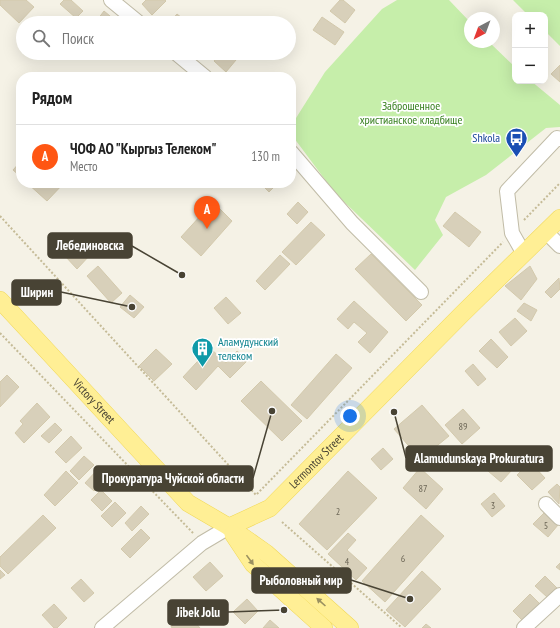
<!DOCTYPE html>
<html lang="ru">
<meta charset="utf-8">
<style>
body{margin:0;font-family:"PT Sans Narrow",sans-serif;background:#f2f2f2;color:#222}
.controls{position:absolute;right:12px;top:12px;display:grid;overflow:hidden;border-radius:8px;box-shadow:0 4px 16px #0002}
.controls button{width:36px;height:36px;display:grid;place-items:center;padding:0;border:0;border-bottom:1px solid #e0e0e0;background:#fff;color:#222;font:20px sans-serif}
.compass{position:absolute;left:464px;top:12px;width:36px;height:36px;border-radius:50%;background:#fff;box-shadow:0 4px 16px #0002;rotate:221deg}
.you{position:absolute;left:350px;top:416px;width:14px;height:14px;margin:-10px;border:3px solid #fff;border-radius:50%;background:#1a73e8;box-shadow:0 0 0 6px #1a73e833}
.badge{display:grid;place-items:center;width:26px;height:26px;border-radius:50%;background:#ff5613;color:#fff;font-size:13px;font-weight:700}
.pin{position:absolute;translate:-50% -33px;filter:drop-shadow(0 1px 2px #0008)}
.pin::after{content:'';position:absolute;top:21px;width:14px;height:12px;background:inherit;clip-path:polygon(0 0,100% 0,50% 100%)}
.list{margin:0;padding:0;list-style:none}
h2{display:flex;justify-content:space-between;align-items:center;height:52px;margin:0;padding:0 16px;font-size:17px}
h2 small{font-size:13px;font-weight:400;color:#767676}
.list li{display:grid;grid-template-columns:26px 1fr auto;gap:12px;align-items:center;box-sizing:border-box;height:64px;padding:0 16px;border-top:1px solid #e0e0e0}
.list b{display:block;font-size:15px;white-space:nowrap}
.list p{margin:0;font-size:13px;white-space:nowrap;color:#767676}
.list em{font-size:13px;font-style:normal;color:#767676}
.icon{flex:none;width:22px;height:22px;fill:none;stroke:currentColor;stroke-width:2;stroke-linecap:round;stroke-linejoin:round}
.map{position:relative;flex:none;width:560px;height:628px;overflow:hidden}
.search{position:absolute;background:#fff;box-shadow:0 4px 16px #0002;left:16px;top:16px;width:280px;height:44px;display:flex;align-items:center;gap:10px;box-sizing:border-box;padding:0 14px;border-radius:22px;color:#767676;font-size:15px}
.panel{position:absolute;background:#fff;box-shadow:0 4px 16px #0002;left:16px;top:72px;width:280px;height:116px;border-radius:16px}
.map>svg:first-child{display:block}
</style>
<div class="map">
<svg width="560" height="628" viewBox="0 0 560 628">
<rect width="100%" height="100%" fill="#f5f2e6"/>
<!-- green -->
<g fill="#c6eeaa">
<polygon points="397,0 449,0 470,22 470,42 489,42 515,67 515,81 531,81 560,105 560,127 546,128 486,175 446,197 435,220 443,235 415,270 335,193 291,134 291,126 325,72 382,9"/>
<polygon points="513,0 560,0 560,46 545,31 545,15 528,15"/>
</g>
<!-- building -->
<g fill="#d8d0ba" stroke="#d3c9ac">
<polygon points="0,0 26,0 34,7 19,23 0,5"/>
<polygon points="64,0 71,0 83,11 76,18 60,4"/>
<polygon points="146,0 165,0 166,1 152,15 142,4"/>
<polygon points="340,0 343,0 355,10 345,23 330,11"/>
<polygon points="104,11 116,21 114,23 95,23"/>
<polygon points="177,14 187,22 187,23 169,23"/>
<polygon points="322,17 344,32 335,45 313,30"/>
<polygon points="221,53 240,53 241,54 226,72 214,61"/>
<polygon points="560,65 560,82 551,74"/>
<polygon points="21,161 21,177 13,170"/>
<polygon points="27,183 64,183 47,201"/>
<polygon points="260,183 278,183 269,192"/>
<polygon points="213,202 232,221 201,256 181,237"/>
<polygon points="298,202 308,212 297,224 287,214"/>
<polygon points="455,212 481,232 469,247 443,226"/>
<polygon points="311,222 325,235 296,265 282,252"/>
<polygon points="80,242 91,254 77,269 65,256"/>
<polygon points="371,254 422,305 406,321 355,269"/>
<polygon points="280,255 290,264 265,290 256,281"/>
<polygon points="98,266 122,293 111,303 87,276"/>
<polygon points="530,266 537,279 521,300 505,286"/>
<polygon points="559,278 560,289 551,298 545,292"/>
<polygon points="130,295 144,307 134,318 120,307"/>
<polygon points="226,297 241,313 228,324 214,308"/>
<polygon points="354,301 388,332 370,353 358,342 367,333 354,322 348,329 337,319"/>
<polygon points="524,303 537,310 531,321 517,311"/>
<polygon points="515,318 527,331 511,346 499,332"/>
<polygon points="491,339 508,357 497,368 479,351"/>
<polygon points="210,348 226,363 237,351 248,360 230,378 218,366 196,390 183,377"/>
<polygon points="156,349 172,364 154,381 139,366"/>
<polygon points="336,354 352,368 307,419 291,405"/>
<polygon points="473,364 486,379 478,386 465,371"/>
<polygon points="7,375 19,387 0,407 0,382"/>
<polygon points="261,381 302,421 282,441 241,401"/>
<polygon points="37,403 50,417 24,443 15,433 23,424 20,421"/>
<polygon points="422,405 449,436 433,449 440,457 428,468 394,429"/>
<polygon points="463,409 480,428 462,444 445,425"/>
<polygon points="55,423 62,430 49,443 41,436"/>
<polygon points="71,436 82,448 66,463 55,452"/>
<polygon points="383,448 393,459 381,470 371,459"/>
<polygon points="84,456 94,465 79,480 70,471"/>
<polygon points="499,459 512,470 501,482 488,471"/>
<polygon points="530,462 545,478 532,490 517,475"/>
<polygon points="420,468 443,489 426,509 403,488"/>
<polygon points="98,469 107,477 94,491 85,483"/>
<polygon points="66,471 78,483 55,506 44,495"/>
<polygon points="348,471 377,498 327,550 299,524"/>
<polygon points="557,484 560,487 559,504 548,492"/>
<polygon points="101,490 112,501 102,511 91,500"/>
<polygon points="494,493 505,506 492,517 481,504"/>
<polygon points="115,502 126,513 112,527 101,516"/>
<polygon points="141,506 149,514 132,531 125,523"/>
<polygon points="544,513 558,525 548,537 533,524"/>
<polygon points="43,515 56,528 8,574 0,566 0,557"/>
<polygon points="421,515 444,536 385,602 362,581"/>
<polygon points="141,529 150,538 130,558 121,549"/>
<polygon points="348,533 356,540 347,550 367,568 356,580 328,554"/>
<polygon points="210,562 223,576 206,591 193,577"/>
<polygon points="560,563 560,570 556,567"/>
<polygon points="0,570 5,575 0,579"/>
<polygon points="422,571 441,589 405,627 386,610"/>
<polygon points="545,576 557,588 547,597 535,586"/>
<polygon points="81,579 94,593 84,602 71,588"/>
<polygon points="530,594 540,604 523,621 513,611"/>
<polygon points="247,599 258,611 245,624 233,612"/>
<polygon points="54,604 67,618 57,628 54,628 42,615"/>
<polygon points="187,613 200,628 172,628 171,626"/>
<polygon points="270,620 279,628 263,628"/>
<polygon points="426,624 431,628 422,628"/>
</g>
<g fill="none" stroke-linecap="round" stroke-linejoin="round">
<defs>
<g id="minor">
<polyline points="111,0 139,23"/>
<polyline points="176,53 205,77"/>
<polyline points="291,152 352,223 421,292"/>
<polyline points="546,232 560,246"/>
<polyline points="524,254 512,233 507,191 557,138 560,139"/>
<polyline points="546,504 560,518"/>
<polyline points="102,628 202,543 229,527"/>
<polyline points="524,628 560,595"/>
</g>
<g id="major">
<path id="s1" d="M0 300 188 503 229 527 266 553 350 628"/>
<path id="s2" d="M229 527 270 508 463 313 560 218"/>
<polyline points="233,534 253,564 324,628"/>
</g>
</defs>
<!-- minor casing -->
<use href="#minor" stroke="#c1bca7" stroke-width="16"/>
<!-- major casing -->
<use href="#major" stroke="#f1d857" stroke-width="18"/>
<!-- path -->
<g stroke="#c5bb97" stroke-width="2" stroke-dasharray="2 2" stroke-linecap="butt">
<polyline points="0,216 256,495 503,242"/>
<polyline points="524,220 560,183"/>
<polyline points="0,333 193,533"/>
<polyline points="282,522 402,628"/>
</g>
<!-- minor -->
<use href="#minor" stroke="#fff" stroke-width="14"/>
<!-- major -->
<use href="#major" stroke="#ffef95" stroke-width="17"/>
</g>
<!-- one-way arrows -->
<defs><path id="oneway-solid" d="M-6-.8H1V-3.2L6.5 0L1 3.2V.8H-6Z"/></defs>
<g fill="#9a9060">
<use href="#oneway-solid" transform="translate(250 560) rotate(54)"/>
<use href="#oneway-solid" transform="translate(321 602) rotate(-138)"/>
</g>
<!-- icons -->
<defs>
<symbol id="bus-pin" viewBox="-11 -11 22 30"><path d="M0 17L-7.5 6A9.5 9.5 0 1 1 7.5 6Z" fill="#1a4fb4" stroke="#fff"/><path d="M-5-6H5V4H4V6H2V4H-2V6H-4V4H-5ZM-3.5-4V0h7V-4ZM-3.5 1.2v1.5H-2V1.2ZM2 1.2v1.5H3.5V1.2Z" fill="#fff"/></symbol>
<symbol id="building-pin" viewBox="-11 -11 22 30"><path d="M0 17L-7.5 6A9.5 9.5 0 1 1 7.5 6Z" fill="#0f9aa8" stroke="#fff"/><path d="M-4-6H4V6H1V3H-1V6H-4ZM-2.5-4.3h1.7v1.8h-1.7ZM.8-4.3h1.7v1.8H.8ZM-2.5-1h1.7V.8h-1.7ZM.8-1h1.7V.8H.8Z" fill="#fff"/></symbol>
</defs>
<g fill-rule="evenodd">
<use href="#bus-pin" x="504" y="126" width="25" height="34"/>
<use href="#building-pin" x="190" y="336" width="25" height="34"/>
</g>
<g text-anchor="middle" stroke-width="3.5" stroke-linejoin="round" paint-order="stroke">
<!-- number labels -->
<g font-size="10" fill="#6c6656">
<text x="463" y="430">89</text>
<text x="423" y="492">87</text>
<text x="493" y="509">3</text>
<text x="338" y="515">2</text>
<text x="546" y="529">5</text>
<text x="403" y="562">6</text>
<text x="347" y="565">4</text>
</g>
<!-- park labels -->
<g font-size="12" fill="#388120" stroke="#fff">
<text x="411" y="110">Заброшенное<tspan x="411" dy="14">христианское кладбище</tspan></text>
</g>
<!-- transit labels -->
<g font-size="12" fill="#164399" stroke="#fff" text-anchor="end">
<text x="500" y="142">Shkola</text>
</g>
<!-- culture labels -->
<g font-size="12" fill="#0d838f" stroke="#fff" text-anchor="start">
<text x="218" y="346">Аламудунский<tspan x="218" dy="14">телеком</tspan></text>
</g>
<!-- street labels -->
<g font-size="12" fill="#484334" stroke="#fff">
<text dy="4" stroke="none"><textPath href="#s1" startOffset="138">Victory Street</textPath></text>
<text dy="4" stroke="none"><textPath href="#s2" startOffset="111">Lermontov Street</textPath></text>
</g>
</g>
<!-- callouts -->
<path fill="none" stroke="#484334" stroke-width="1.5" d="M182 275L132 246M132 307L61 292M394 412L406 458M272 411L253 478M410 599L351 580M284 610L228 612"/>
<g fill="#484334" stroke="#fff" stroke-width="1.5">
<circle cx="182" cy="275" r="4"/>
<circle cx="132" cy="307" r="4"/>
<circle cx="394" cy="412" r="4"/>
<circle cx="272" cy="411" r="4"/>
<circle cx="410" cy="599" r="4"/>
<circle cx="284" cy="610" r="4"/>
</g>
<g fill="#484334" stroke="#484334" stroke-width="1.5">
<rect x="48" y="233" width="84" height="25" rx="4"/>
<rect x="12" y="280" width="49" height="25" rx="4"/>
<rect x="406" y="446" width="146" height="25" rx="4"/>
<rect x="94" y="466" width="159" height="25" rx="4"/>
<rect x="252" y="568" width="99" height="25" rx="4"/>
<rect x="168" y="600" width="60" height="25" rx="4"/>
</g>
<g font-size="13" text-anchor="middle" font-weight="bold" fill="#fff">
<text x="90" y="250">Лебединовска</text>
<text x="37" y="297">Ширин</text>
<text x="479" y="463">Alamudunskaya Prokuratura</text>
<text x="173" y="483">Прокуратура Чуйской области</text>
<text x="301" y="585">Рыболовный мир</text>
<text x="198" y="617">Jibek Jolu</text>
</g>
</svg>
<div class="controls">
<button>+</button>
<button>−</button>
</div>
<svg class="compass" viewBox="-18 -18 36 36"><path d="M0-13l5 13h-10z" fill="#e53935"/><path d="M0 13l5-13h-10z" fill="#767676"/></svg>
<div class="you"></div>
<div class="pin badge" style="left:207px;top:229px">A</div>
<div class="search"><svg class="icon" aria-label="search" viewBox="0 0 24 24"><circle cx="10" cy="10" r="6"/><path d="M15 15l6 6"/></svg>Поиск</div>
<section class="panel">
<h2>Рядом<small></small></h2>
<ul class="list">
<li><span class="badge">A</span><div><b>ЧОФ АО &quot;Кыргыз Телеком&quot;</b><p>Место</p></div><em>130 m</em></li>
</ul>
</section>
</div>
